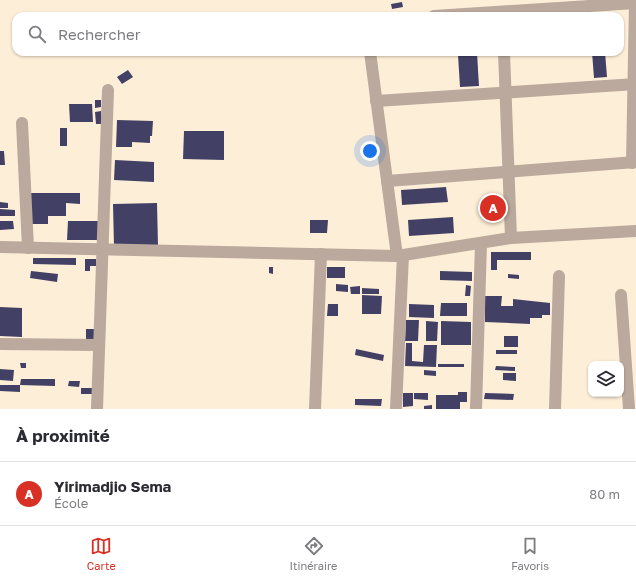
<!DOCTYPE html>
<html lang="fr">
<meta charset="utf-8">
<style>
body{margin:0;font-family:"Golos Text",sans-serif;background:#f2f2f3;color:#2b2b33}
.controls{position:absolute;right:12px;bottom:12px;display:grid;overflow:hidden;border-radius:8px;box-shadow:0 1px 3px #0004}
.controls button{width:36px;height:36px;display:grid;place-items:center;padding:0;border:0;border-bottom:1px solid #e1e1e2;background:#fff;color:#2b2b33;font:20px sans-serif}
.you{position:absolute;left:370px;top:151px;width:14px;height:14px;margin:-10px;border:3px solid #fff;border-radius:50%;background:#1a73e8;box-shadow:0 0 0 6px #1a73e833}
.badge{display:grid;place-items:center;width:26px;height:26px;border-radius:50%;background:#d93025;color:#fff;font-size:13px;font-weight:700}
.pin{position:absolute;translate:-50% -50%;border:2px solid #fff;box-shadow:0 1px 4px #0006}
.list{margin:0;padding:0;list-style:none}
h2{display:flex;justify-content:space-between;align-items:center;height:52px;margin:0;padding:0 16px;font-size:17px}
h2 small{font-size:13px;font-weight:400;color:#7c7c81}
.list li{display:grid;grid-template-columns:26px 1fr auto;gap:12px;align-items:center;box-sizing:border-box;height:64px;padding:0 16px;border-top:1px solid #e1e1e2}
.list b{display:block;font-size:15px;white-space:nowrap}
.list p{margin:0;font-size:13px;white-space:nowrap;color:#7c7c81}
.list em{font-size:13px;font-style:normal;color:#7c7c81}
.icon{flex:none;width:22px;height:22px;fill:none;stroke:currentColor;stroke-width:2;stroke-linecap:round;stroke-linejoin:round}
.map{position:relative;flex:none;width:636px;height:409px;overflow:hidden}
.search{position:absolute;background:#fff;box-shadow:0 1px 3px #0004;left:12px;right:12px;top:12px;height:44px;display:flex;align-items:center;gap:10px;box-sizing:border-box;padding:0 14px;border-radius:12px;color:#7c7c81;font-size:15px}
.sheet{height:116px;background:#fff}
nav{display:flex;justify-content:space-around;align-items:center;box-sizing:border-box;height:56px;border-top:1px solid #e1e1e2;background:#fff;font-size:11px;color:#7c7c81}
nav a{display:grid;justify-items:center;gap:2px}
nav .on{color:#d93025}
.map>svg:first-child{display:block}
</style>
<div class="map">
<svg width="636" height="409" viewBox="0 0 636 409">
<rect width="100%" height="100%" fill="#fdeed7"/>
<!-- building -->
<g fill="#424165">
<polygon points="402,2 403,7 392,9 391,4"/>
<polygon points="592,52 605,52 607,77 594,78"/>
<polygon points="477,53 479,86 460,87 458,55"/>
<polygon points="128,70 133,77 122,84 117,77"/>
<polygon points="95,100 101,100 101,107 95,108"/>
<polygon points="69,104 92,104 93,122 70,122"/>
<polygon points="101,111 102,124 96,124 95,112"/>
<polygon points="117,120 153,121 152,136 150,136 150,143 132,142 132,147 116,147"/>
<rect x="60" y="128" width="7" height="18"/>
<polygon points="184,131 224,131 224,160 183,159"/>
<polygon points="0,151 4,151 5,165 0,165"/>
<polygon points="115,160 154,162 154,182 114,180"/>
<polygon points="446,187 448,202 402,205 401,190"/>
<polygon points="31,193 80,193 80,204 66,203 66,216 48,216 48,224 31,224"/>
<polygon points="0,202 8,203 8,208 0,208"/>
<polygon points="157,203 158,246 114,247 113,204"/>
<polygon points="0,209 15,210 15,216 0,216"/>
<polygon points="453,217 454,233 409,236 408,220"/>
<polygon points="310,220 328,220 327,233 310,233"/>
<polygon points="0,221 13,221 14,229 0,230"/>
<polygon points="68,221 98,221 98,240 67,240"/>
<polygon points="491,252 531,252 531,260 497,260 497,270 491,270"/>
<polygon points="33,258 76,258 76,265 33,264"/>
<polygon points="85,259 96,259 96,266 90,266 90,271 85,271"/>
<polygon points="269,267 273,267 273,274 269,273"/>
<rect x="327" y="267" width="18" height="11"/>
<polygon points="31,271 58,274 57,282 30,278"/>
<polygon points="440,271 472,272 472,281 440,280"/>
<polygon points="508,274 519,275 519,279 508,278"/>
<polygon points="336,284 348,285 348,292 336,291"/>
<polygon points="466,285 471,286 470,296 465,296"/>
<polygon points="360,286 360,294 351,294 350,287"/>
<polygon points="362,288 379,289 379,294 362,294"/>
<polygon points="362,295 382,296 381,314 362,314"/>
<polygon points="485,296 502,296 501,306 513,306 513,299 550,303 550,315 542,315 542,318 530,318 530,324 485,322"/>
<polygon points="441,303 467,303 467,316 440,316"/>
<polygon points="328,304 338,304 338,316 327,316"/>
<polygon points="409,304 434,305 434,318 409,317"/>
<polygon points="0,307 22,308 22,337 0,336"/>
<polygon points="406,320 419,320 418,341 405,341"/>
<polygon points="426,321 438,322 437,341 426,341"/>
<polygon points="441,321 471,322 471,345 441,345"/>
<polygon points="86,329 95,329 94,341 86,340"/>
<rect x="504" y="336" width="14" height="11"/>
<polygon points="406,343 412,343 412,361 423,362 424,345 437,345 436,367 405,366"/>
<polygon points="356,349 384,355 383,361 355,355"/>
<rect x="496" y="350" width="21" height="4"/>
<polygon points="20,363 26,363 26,368 21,368"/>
<rect x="438" y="364" width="26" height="3"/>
<polygon points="496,366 515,367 515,371 495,370"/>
<polygon points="0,369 14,370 13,381 0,380"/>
<polygon points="424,370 436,371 436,376 424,375"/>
<polygon points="503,373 516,373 516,381 503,380"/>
<polygon points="21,379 55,379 55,386 20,385"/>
<polygon points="69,381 80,381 79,387 68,386"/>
<polygon points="0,385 20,385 20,392 0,391"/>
<rect x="81" y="388" width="13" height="6"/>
<polygon points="458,392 467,392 467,402 460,402 460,409 436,409 436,395 458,395"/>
<polygon points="403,393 413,393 413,406 403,407"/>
<polygon points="414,393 428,393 428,400 414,399"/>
<polygon points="485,393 514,394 513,400 484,399"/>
<polygon points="355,399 382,399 381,406 355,405"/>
<polygon points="432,405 432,409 424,409 424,406"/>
</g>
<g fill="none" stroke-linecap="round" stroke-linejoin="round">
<!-- street -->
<g stroke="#baa99c" stroke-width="12">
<polyline points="434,16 636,3"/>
<polyline points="370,52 397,256"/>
<polyline points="504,52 511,238"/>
<polyline points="376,101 636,84"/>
<polyline points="22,123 28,248"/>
<polyline points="632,163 635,3"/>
<polyline points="387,181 636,162"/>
<polyline points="0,247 397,256 511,238 636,231"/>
<polyline points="621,295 629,409"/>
<polyline points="0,344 99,345"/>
<polyline points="97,409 108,90"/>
<polyline points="315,409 321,254"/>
<polyline points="396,409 403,255"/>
<polyline points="476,409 481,243"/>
<polyline points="555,409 559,276"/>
</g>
</g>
</svg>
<div class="controls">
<button><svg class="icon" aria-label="layers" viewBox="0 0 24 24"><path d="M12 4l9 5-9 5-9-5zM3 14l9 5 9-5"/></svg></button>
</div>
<div class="you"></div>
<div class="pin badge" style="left:493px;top:208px">A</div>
<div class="search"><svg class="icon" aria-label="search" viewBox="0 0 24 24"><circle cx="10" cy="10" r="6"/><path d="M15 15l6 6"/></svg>Rechercher</div>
</div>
<section class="sheet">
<h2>À proximité<small></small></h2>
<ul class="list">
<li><span class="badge">A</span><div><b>Yirimadjio Sema</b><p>École</p></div><em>80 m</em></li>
</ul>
</section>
<nav>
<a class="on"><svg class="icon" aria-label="map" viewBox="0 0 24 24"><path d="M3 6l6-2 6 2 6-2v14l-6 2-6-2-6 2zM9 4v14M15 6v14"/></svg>Carte</a>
<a><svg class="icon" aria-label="directions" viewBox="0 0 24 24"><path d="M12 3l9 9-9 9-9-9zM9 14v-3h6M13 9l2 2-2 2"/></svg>Itinéraire</a>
<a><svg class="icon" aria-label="saved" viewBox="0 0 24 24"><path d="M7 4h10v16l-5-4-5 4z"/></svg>Favoris</a>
</nav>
